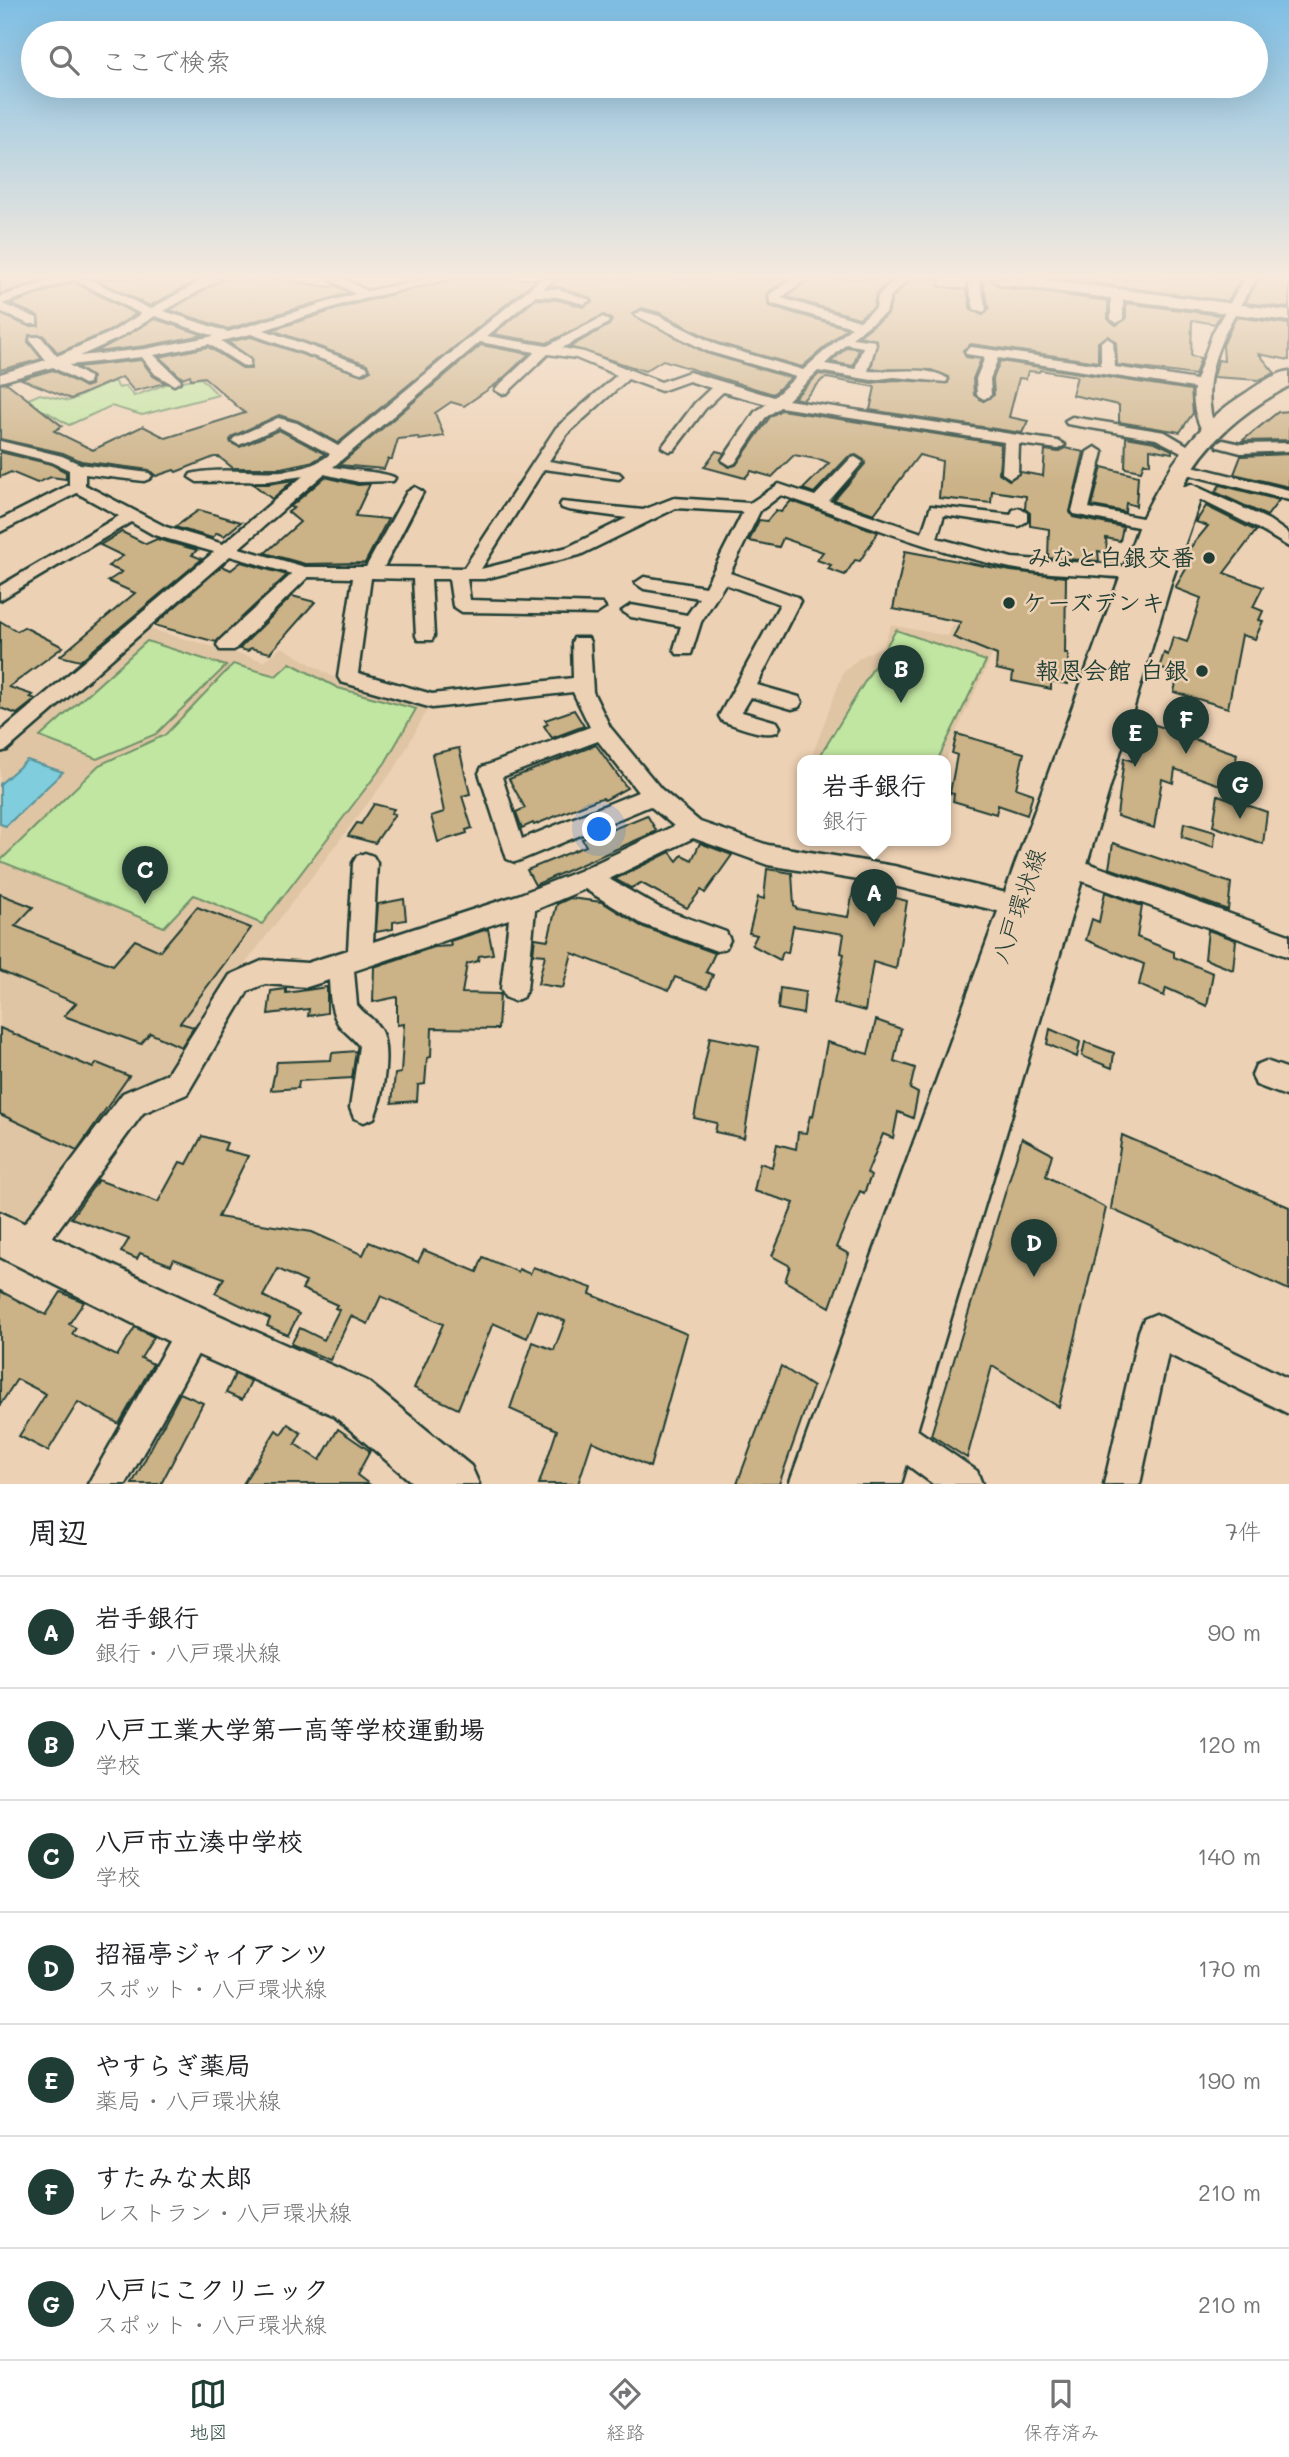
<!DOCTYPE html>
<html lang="ja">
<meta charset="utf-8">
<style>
body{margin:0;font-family:Mali,"Klee One",sans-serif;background:#f6f6f6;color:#202124}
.you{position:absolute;left:600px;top:830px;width:24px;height:24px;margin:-18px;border:5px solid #fff;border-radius:50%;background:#1a73e8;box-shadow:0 0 0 10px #1a73e833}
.badge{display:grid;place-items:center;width:46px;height:46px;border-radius:50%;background:#1f3d34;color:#fff;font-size:23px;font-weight:700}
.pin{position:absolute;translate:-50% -58px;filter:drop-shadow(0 2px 4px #0008)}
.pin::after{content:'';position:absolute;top:37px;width:24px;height:21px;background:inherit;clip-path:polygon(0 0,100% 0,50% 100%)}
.popup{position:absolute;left:797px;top:755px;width:154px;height:91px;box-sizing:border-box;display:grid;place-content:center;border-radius:14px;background:#fff;filter:drop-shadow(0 2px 5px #0005);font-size:23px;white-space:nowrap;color:#757577}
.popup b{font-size:26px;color:#202124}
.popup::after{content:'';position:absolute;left:50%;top:100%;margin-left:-14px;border:14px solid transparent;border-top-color:#fff}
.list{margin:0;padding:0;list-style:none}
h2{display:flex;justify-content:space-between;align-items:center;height:91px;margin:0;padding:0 28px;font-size:30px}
h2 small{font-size:23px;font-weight:400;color:#757577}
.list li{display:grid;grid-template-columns:46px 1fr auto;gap:21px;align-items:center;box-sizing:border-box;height:112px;padding:0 28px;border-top:2px solid #e0e0e0}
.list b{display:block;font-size:26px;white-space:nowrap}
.list p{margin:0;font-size:23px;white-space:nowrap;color:#757577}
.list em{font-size:23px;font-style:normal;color:#757577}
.icon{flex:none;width:38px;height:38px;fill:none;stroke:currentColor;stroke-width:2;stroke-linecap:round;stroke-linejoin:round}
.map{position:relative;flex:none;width:1289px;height:1484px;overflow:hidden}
.search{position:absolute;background:#fff;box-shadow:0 7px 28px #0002;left:21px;right:21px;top:21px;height:77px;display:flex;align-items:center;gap:18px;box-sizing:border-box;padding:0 24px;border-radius:38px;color:#757577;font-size:26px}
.sheet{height:875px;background:#fff}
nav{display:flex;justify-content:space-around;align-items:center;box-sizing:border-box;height:98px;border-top:2px solid #e0e0e0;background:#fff;font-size:19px;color:#757577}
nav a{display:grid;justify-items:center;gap:4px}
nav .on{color:#1f3d34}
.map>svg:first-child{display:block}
</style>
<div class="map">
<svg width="1289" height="1484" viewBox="0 0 1289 1484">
<rect width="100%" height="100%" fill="#edd1b4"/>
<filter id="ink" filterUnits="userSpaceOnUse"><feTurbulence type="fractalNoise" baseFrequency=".0143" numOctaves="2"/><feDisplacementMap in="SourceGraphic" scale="14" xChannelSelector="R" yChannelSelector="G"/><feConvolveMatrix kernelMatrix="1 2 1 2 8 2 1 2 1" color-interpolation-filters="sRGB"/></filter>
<g filter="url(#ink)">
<!-- built -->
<g fill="#dfc5a4">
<polygon points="953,624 994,634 991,658 956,732 946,761 810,761 843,673 859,658 883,646 891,625 948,636"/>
<polygon points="143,627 264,661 282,647 340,681 430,705 397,765 239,972 179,1069 35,1226 0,1208 0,753"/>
</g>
<!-- green -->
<g fill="#c1e6a1" stroke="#70926a" stroke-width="2">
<polygon points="201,378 218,395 142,415 111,406 69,425 47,412 19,403 40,394 69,401 114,381 119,388 125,386 134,396 169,383"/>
<polygon points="896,630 986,661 937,761 817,761"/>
<polygon points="147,641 226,666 156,734 97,759 40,737"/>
<polygon points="290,663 338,688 416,709 385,763 262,924 194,895 164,927 0,861 99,765 165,735 233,664 276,676"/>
</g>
<!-- water -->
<polygon fill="#7fcddd" stroke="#599399" stroke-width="2" points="27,760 63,772 6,826 0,824 0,784"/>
<!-- building -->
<g fill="#cbb287" stroke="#1f3d34" stroke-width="2">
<polygon points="0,279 47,279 0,294"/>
<polygon points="95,279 200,279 150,306"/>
<polygon points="222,279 251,282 255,279 278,279 330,287 335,285 349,293 228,329 170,310"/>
<polygon points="452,279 537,279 338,443 298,421 279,415 233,436 230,440 231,443 240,447 279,430 325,454 314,461 281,468 233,468 219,457 214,457 176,472 174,470 156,476 149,470 81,461 63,453 0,439 0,384 7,383 62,426 54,431 93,450 143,426 166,438 245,413 204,377 191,379 190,375 182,378 159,357 208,347 244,369 251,369 251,358 228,342 251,337 362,375 371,370 367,364 272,330 350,305"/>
<polygon points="557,279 787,279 767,293 769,306 847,328 802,367 718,343 660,313 642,308 632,314 706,353 791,378 773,394 663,360 645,371 570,347 609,325 612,320 604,315 547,343 493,334 536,299 558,300 583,307 593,301 591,298 559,287 550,286"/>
<polygon points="809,279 891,279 876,294 874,307 859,318 787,297"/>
<polygon points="911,279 941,279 938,286 967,290 971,310 983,315 989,308 982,279 990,279 1000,287 1108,301 1108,319 1116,325 1126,319 1126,303 1220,315 1215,324 1192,320 1191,356 1201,358 1195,375 1117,365 1116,342 1108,336 1098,342 1098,362 971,344 963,350 966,357 981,359 973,379 974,395 983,401 994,395 993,379 1000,361 1191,390 1193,413 1180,432 1119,422 1119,405 1072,395 1077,376 1040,370 1039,372 1028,371 1026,379 1019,378 1009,417 1028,421 1022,433 870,410 875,387 827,378 823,379 803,400 794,398 819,374 872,383 894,380 948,383 949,377 931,370 871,369 877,340 859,336 888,314 892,298"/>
<polygon points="1060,279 1241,279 1228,301"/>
<polygon points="1259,279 1289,279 1289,308 1245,303"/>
<polygon points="74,282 136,314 109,331 58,353 43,335 29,335 28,342 42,359 0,370 0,314 28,326 39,326 38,316 10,304"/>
<polygon points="1236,317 1289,324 1289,360 1259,354 1275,373 1259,380 1214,377 1218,360 1224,361 1223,345"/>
<polygon points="155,319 204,335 145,346 96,352"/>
<polygon points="481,345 529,354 499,382 464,406 451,402 435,413 444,436 419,440 418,437 398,439 392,459 388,459 384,469 339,465"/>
<polygon points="847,347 859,349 853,366 831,362"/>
<polygon points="141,360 153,376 165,383 134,391 122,377 71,399 21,379 53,370 85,387 91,385 92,377 77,367"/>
<polygon points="781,410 1001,444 999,473 1009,480 1021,472 1043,476 1045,450 1058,452 1065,448 1084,452 1070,512 1073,517 1123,527 1120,541 1106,538 1107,553 1098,551 1099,561 1048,558 1049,529 1030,526 1030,513 1025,509 1026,496 992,491 991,503 939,498 942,461 919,455 874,514 834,500 865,464 864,460 856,455 848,457 814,493 803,489 829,463 822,460 794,455 772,477 751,471 745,478 704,467 716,451 724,453 721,462 729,467 736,465 770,417"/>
<polygon points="1289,411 1289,440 1242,441 1278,412"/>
<polygon points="1126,437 1155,442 1172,450 1172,453 1150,449 1150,464 1144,463 1141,471 1125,468"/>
<polygon points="0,452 51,464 66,472 66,479 51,477 37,483 11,472 0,477"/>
<polygon points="1289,454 1289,487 1234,474 1241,456"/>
<polygon points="1102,467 1138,476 1136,506 1126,503 1125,512 1092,506"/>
<polygon points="325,477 358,485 370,484 355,516 388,519 365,563 305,564 265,553 300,522 288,512 294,508 290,507"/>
<polygon points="294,480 272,499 253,484 268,484"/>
<polygon points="1220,485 1279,500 1267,516 1215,492"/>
<polygon points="791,501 809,507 878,532 860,561 855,560 845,575 828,569 831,565 817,560 823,552 783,538 779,547 749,541 759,520 767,521 776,510 781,512"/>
<polygon points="1206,506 1256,531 1224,573 1263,587 1253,607 1263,611 1259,620 1263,621 1255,639 1242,635 1228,708 1174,692 1178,674 1159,668 1164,653 1168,655 1173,637 1187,642 1201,598 1175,588 1193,557 1185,554 1208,526 1196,522"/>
<polygon points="199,510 241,522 224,536 217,533 212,538 175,527"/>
<polygon points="122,532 146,544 157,539 197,550 192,555 202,559 80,661 60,656 135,593 108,581 122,572 108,566 123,556 100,545"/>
<polygon points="905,551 1011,571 1066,577 1065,653 1068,653 1068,684 1051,681 1051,689 1012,681 1013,673 996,669 997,655 953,637 961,622 893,609"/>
<polygon points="241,562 287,575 216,642 154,625 222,566 231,570"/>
<polygon points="292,596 315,602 270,653 251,648 248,651 239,649"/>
<polygon points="0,621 17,631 24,627 63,647 9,687 33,695 30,697 36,699 17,714 0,708"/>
<polygon points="574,710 584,726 552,738 544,726 548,724 545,720"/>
<polygon points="1143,721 1174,731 1176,722 1193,728 1191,738 1237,754 1231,789 1175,769 1173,783 1162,779 1154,828 1117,816 1124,758 1132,761"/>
<polygon points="957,734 1024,753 1016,788 1033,794 1027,815 998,805 996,814 953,801 954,794 950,793 957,755 952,753"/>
<polygon points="596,745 627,788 605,800 603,798 598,799 534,825 533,823 522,828 516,812 525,808 509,779"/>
<polygon points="459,748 470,794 462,796 472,828 466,830 467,833 438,842 431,816 444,812 432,754"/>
<polygon points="1218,795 1267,812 1263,844 1213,826"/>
<polygon points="374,804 394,809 391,813 395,814 375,843 348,836 357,823 361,824"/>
<polygon points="647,815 656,830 655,832 535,885 527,870 586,846 582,839 598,832 599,835"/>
<polygon points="1184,823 1215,832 1214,847 1182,837"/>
<polygon points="700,843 732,855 705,893 701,890 687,908 641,883 631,888 615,879 670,852 677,861 682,855 692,860"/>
<polygon points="1113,843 1231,883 1228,910 1109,868"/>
<polygon points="767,869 792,873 794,906 797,909 848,917 854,887 907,901 896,969 873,962 865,1011 834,1003 844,954 841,953 844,934 793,926 788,953 783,952 780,960 752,945 757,935 749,933 758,897 764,899"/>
<polygon points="1105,892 1142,906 1137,937 1174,952 1174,957 1213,973 1207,1006 1166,988 1164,996 1139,985 1144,964 1086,940 1092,919 1099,922"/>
<polygon points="0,894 33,907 15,926 113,965 135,940 160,951 197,907 251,928 180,1023 194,1027 181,1047 150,1033 141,1044 64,1016 76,1003 0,971"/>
<polygon points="570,898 602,902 641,926 715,953 706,972 713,975 707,989 675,977 669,990 572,953 563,988 538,984 545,955 533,954 535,938 548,940 557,904"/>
<polygon points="404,899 406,920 393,922 393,929 376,932 378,904"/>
<polygon points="488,929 493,954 479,956 478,961 467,964 462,993 500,994 498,1029 432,1028 431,1057 427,1058 425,1084 418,1085 417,1101 392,1103 395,1074 401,1073 404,1024 397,1025 397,997 373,1002 374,967 434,947 451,946 450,941"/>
<polygon points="1208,930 1236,940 1233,970 1205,959"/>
<polygon points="327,987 327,1013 308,1016 309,1009 268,1014 271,991 286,989 286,993"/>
<polygon points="780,988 805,992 803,1014 778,1009"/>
<polygon points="876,1020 901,1029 894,1061 915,1068 910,1089 918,1093 913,1118 898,1112 893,1138 883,1134 867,1173 871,1176 864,1193 860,1191 836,1247 849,1254 830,1307 785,1281 790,1266 772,1256 794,1203 754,1191 760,1163 772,1167 777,1144 796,1149 798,1132 806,1133 810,1116 813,1117 827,1042 868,1054"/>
<polygon points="0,1028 93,1068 97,1063 129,1076 77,1150 0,1114"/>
<polygon points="1050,1029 1080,1042 1077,1057 1047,1044"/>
<polygon points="710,1037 759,1047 744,1138 715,1132 717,1123 694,1118"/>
<polygon points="1085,1042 1114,1053 1112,1068 1082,1056"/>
<polygon points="356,1051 352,1078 299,1081 298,1088 271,1090 277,1062 331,1060 332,1053"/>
<polygon points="1122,1135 1289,1207 1289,1290 1111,1209"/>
<polygon points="202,1136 227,1143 224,1150 248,1156 218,1217 312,1232 363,1255 369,1242 418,1262 424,1250 477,1272 483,1257 518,1272 519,1269 530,1274 533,1267 592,1288 590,1294 687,1334 650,1467 592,1441 578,1484 539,1484 557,1430 510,1409 533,1342 554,1350 565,1321 538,1310 527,1338 493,1323 458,1409 414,1388 443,1324 381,1296 368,1324 351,1316 330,1360 291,1344 300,1328 324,1340 339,1310 335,1308 337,1305 302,1289 306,1282 278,1269 263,1296 299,1314 288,1335 267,1326 270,1319 215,1293 224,1278 174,1259 171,1265 140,1253 137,1259 121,1252 129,1239 71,1218 98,1180 158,1202 180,1162 187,1164"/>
<polygon points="1022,1138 1052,1154 1046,1176 1106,1208 1059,1407 992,1366 967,1458 931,1435"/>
<polygon points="0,1291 46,1315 61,1292 84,1302 69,1324 76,1328 72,1334 117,1356 135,1327 154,1337 141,1358 153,1364 119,1424 78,1402 48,1451 19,1436 46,1394 17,1379 0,1405"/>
<polygon points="781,1366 813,1387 779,1484 737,1484"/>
<polygon points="235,1374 251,1381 242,1400 226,1393"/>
<polygon points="180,1393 203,1403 161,1484 132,1484"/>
<polygon points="288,1424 301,1433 295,1444 320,1460 338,1429 370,1451 357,1475 369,1484 243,1484 276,1430 281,1434"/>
</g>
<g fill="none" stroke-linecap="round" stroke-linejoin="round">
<defs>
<g id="street">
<polygon points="56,279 74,279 2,304 37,318 37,324 29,324 0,311 0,297"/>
<path d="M74 279H89L150 309 205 279H220L164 311 228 332 355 294 330 279H345L367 291 426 279H449L349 302 264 330 366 366 368 369 361 373 251 334 221 341 250 360V366L245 367 209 344 154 355 181 381 174 385 155 374 142 357 69 365 89 377V383L84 384 53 367 0 382V374L46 360 30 340 31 337H41L57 356 110 333 141 314ZM155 316 214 336 145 349 80 356 119 338Z"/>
<path d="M541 279H554L543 289H558L590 300 584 304 558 297 535 296 487 336 547 346 603 317 609 321 607 324 562 348 584 352 661 382 689 372 774 397 796 377 707 351 635 315 641 311 659 316 717 345 803 370 852 327 770 303 769 295 792 279H806L781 298 860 321 876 308 878 296 895 279H908L890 297 886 312 852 338 875 341 876 344 868 371C889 373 930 365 948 379L946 382 894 377 872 380 818 371 788 400 1058 441 1065 445 1058 449 1019 444 1018 473 1010 478 1002 473 1004 442 780 407 765 418 735 463 730 465 722 460 755 412 767 404 723 392 705 409 674 450 669 451 662 447 695 403 711 388 689 381 661 391 628 379 567 434 549 461 619 473 622 476 619 479 544 469 481 569 568 547 627 518 568 510 562 508 560 505 562 502 643 510 674 498 750 503 779 484 815 496 850 459 855 457 863 462 829 501 922 533 931 506 1011 515 1013 510 1019 508 1027 513V521L1019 526 944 515 937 538 1012 558 1116 565 1156 573 1159 577 1150 582C1104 572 1057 577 1011 568 932 552 858 521 781 495L760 511 730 573 797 597 800 601 757 685 799 697 802 702 799 707 792 709 751 697 742 712 777 722 780 727 777 732C761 737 738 726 722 721L719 716 780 604 725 584 701 622 691 654H677L674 649 681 626 631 617 622 611 631 605 687 615 699 598 644 589 635 583 644 577 705 587 743 512 676 508 580 555 484 579H467L470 600 602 604 605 608 596 614 462 612 453 606 449 579H431L434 636 432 640H418L416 636 413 579 371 578 358 673 432 694 573 678 572 642 574 638H588L590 642 593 692 610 727 661 789 700 822 768 845 894 866 1019 896 1028 899 1031 906 1028 913 1019 916 894 886 768 865 693 838 609 879 660 908 726 932 730 940 726 948 717 951 642 924 585 889 535 910 527 989 523 997 514 1001 505 997 501 989 509 919 354 971 357 1005C363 1013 372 1018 377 1025 393 1043 383 1097 374 1118L364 1122 354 1118 350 1108 359 1046C354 1038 345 1033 339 1025 330 1011 330 995 329 980L307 987 265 984 248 991 187 1094 143 1113 37 1258 26 1263 15 1258 10 1247 15 1236 123 1093 167 1074 230 975 264 960 307 963 348 950 353 863 357 856 365 853 373 856 377 863 373 942 518 895 579 871 674 826 650 806 523 859 515 862 507 859 479 773 482 767 590 727 573 692 432 708 341 682 338 677 353 578 308 577 234 650H220L217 645 220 640 292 574 230 556 7 750 0 752V732L214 552 154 535 131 522 0 600V586L119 516 77 493 0 532V520L69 485V470L52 462 0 449V441L62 456 80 464 149 473 152 476 149 479 144 481 85 474V485L166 527 223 544 303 476 268 481 197 482 189 477 191 474C235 463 293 485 330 454L279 427 239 445 232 441 234 438 278 418 297 423 338 446ZM480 342 535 352 497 387 495 390 502 394 507 393 548 354 576 358 617 375 556 428 464 568 384 567 423 492 415 487 407 492 366 567H305L239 548 324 474 359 482 393 481 395 478C388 472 346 470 333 467ZM846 344 863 347 855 369 825 364ZM598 741 638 792 522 839 502 777Z"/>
<polygon points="967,279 979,279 986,309 984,312 974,309"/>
<path d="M1244 279H1256C1227 326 1195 376 1216 431L1214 434H1204C1196 420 1192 404 1194 388L998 358 990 379 991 395 984 399 977 395 976 379 985 357 966 354 965 351 971 347 1101 365V342L1107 338 1113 342 1115 367 1196 380 1213 332Z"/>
<polygon points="1117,290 1123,294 1123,319 1117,323 1111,319 1111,294"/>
<polygon points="1072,417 1165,432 1199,452 1191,457 1156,439 1067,424 1065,421"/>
<polygon points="1223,440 1241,444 1289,443 1289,451 1241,453 1218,447 1216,444"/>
<polygon points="1095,447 1103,452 1089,508 1158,521 1160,525 1158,529 1152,530 1074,514 1072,511 1087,452"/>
<polygon points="1180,463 1289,490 1289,500 1175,471 1172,468 1175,465"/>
<polygon points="1191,484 1269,520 1289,534 1289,547 1257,528 1185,492 1183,489 1185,486"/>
<polygon points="1068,856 1289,935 1289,957 1060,873 1056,866 1060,859"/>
<polygon points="1266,1061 1289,1069 1289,1097 1256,1085 1252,1075 1256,1065"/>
<polygon points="195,1312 207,1317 212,1329 126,1484 88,1484 183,1317"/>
<polygon points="1156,1314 1289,1379 1289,1414 1168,1354 1140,1484 1104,1484 1139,1331 1144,1319"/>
<polygon points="891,1414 903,1420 977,1471 982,1484 933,1484 879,1444 873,1432 879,1420"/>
</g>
<g id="secondary">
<polygon points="992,279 1039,279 1289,311 1289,321 1000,284"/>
<polygon points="0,1212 212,1312 367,1381 471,1466 479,1484 414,1484 333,1415 178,1346 0,1257"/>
</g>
<path id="primary" d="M1289 371V386C1244 411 1207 440 1183 486L1199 487 1203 492 1172 580 901 1484H789L1139 525C1165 471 1194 425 1246 393 1259 384 1274 374 1289 371Z"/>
</defs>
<!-- street casing -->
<use href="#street" stroke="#1f3d34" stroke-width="5"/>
<!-- secondary casing -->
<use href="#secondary" stroke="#1f3d34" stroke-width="5"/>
<!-- primary casing -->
<use href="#primary" stroke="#1f3d34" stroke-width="5"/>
<!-- street -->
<use href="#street" fill="#edd1b4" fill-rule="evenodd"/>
<!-- secondary -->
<use href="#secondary" fill="#edd1b4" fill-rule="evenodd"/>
<!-- primary -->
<use href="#primary" fill="#edd1b4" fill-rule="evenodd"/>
</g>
</g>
<!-- sky -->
<linearGradient id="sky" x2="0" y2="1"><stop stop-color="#7ebee4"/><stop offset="0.57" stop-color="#f7eadd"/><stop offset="1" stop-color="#f7eadd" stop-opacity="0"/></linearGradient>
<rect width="1289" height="487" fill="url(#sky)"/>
<!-- markers -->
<g fill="#1f3d34" stroke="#edd1b4" stroke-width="2.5">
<circle cx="1209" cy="558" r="7"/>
<circle cx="1009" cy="603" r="7"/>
<circle cx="1202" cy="671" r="7"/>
</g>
<g text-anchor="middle" stroke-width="5" stroke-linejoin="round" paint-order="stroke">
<!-- poi labels -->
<g font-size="24" font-weight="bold" fill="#1f3d34" stroke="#edd1b4" text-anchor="end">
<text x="1195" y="566">みなと白銀交番</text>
<text x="1023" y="611" text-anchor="start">ケーズデンキ</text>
<text x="1188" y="679">報恩会館 白銀</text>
</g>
<!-- street labels -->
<g font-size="24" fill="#1f3d34" stroke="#edd1b4">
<text transform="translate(1019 906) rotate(-71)" y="8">八戸環状線</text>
</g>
</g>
</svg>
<div class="you"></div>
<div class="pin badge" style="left:874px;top:927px">A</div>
<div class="popup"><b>岩手銀行</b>銀行</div>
<div class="pin badge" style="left:901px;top:703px">B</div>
<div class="pin badge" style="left:145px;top:904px">C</div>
<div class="pin badge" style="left:1034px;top:1277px">D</div>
<div class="pin badge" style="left:1135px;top:767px">E</div>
<div class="pin badge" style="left:1186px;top:754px">F</div>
<div class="pin badge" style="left:1240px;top:819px">G</div>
<div class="search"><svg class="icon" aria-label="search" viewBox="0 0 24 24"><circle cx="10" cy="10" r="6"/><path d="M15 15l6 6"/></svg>ここで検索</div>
</div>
<section class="sheet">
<h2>周辺<small>7件</small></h2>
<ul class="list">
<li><span class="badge">A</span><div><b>岩手銀行</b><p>銀行 · 八戸環状線</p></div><em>90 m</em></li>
<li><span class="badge">B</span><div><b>八戸工業大学第一高等学校運動場</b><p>学校</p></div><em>120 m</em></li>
<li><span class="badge">C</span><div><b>八戸市立湊中学校</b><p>学校</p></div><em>140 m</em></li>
<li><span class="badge">D</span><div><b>招福亭ジャイアンツ</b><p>スポット · 八戸環状線</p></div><em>170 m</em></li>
<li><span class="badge">E</span><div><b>やすらぎ薬局</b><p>薬局 · 八戸環状線</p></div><em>190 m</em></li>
<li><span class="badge">F</span><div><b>すたみな太郎</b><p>レストラン · 八戸環状線</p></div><em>210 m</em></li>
<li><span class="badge">G</span><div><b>八戸にこクリニック</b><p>スポット · 八戸環状線</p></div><em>210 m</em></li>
</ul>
</section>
<nav>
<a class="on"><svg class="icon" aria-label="map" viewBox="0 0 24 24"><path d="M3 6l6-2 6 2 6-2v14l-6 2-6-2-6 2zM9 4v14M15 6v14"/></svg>地図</a>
<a><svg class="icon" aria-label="directions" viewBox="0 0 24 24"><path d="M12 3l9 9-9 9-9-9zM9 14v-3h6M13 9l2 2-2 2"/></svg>経路</a>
<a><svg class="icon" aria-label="saved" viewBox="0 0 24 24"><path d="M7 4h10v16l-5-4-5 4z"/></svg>保存済み</a>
</nav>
